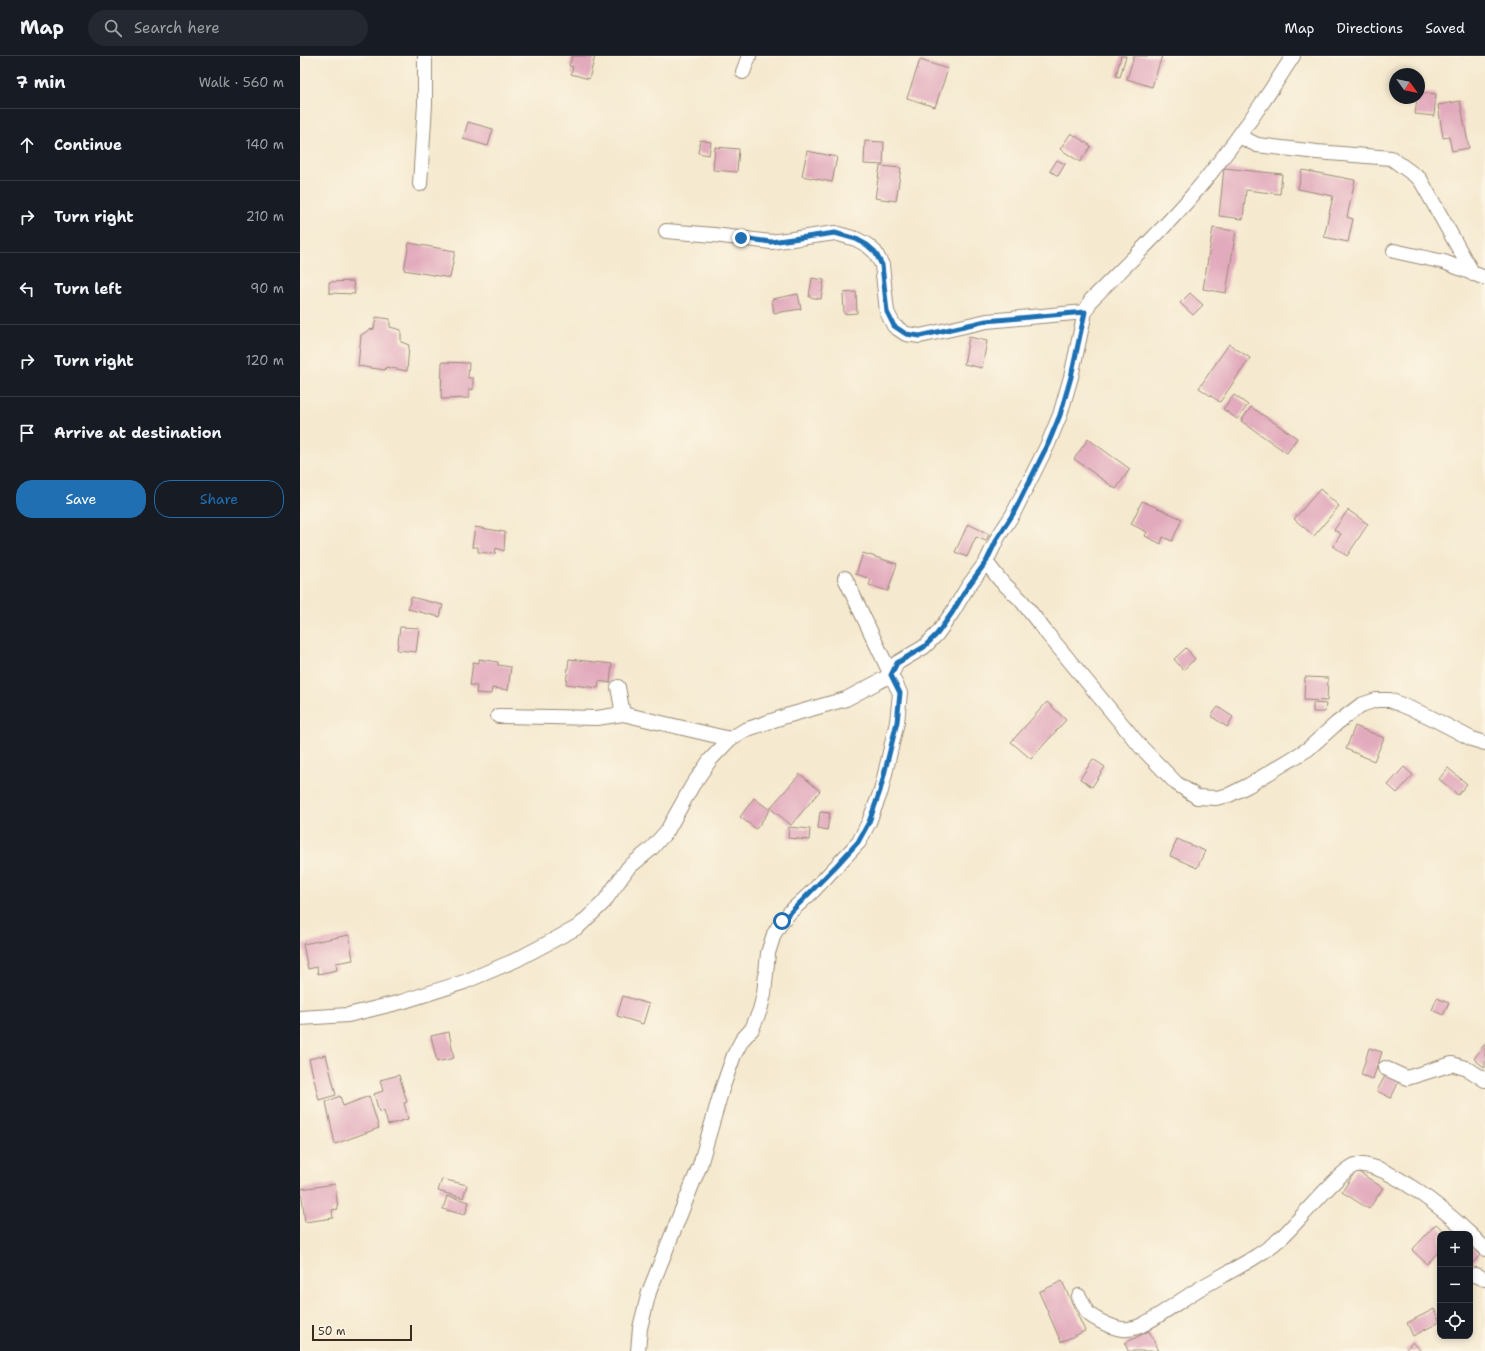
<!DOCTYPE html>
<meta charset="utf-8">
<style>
body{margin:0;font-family:"Shantell Sans",sans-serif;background:#242831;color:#f1f3f6}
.controls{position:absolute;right:12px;bottom:12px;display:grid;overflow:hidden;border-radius:8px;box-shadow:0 2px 6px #0003}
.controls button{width:36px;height:36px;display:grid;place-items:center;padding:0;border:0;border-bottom:1px solid #363941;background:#171b24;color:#f1f3f6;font:20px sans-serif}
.compass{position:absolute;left:1089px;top:12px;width:36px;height:36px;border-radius:50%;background:#171b24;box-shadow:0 2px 6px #0003;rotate:123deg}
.scale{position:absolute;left:12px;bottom:10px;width:100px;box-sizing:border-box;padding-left:4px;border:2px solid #3b2a1e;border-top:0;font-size:11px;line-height:14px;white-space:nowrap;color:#3b2a1e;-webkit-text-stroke:3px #fcf5e5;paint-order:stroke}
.stop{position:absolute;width:12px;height:12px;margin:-9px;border:3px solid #1f6fb2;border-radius:50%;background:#fff}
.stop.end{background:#1f6fb2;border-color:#fff;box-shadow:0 1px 4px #0008}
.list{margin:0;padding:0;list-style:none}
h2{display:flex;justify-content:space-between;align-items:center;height:52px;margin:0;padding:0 16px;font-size:17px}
h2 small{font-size:13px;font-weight:400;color:#9ea1a6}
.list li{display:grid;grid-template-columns:26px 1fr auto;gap:12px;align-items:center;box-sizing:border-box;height:72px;padding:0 16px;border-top:1px solid #363941}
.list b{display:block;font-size:15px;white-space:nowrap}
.list em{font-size:13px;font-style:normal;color:#9ea1a6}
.actions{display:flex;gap:8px;padding:12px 16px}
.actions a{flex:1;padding:9px 0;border:1px solid #1f6fb2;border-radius:16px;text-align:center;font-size:14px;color:#1f6fb2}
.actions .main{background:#1f6fb2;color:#fff}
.icon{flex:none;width:22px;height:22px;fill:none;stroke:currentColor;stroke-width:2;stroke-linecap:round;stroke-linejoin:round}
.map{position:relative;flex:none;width:1185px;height:1295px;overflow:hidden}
header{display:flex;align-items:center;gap:24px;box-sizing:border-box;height:56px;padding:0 20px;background:#171b24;border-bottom:1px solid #363941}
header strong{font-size:19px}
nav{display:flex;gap:22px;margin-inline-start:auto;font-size:14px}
.search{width:280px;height:36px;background:#242831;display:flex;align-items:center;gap:10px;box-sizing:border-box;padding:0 14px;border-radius:22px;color:#9ea1a6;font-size:15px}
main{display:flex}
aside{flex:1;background:#171b24}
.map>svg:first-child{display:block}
</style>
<header>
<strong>Map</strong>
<div class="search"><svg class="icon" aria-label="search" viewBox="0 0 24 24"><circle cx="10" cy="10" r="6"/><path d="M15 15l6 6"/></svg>Search here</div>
<nav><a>Map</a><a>Directions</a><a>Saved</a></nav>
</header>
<main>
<aside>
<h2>7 min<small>Walk · 560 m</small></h2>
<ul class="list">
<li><svg class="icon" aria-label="ahead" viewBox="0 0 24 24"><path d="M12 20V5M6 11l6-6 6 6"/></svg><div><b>Continue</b></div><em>140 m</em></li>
<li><svg class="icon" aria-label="right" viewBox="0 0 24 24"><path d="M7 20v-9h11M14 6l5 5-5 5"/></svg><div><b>Turn right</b></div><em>210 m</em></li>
<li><svg class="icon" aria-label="left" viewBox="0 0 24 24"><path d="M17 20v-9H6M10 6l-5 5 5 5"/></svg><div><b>Turn left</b></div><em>90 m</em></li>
<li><svg class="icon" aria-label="right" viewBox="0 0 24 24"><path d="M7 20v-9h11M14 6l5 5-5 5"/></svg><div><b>Turn right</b></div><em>120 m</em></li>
<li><svg class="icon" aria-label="arrive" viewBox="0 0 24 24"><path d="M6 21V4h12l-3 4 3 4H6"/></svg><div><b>Arrive at destination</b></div></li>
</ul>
<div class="actions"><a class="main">Save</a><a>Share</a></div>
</aside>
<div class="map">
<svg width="1185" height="1295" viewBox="0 0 1185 1295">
<rect width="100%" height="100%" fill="#fcf5e5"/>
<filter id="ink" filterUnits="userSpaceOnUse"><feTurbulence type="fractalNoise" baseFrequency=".025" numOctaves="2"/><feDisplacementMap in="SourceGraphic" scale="8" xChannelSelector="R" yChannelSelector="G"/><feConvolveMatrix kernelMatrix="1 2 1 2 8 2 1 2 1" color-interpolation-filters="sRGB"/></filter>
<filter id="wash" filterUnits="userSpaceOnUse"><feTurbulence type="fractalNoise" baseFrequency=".012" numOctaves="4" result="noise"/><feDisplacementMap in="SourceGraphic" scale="16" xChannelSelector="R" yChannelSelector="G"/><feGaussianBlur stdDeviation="0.9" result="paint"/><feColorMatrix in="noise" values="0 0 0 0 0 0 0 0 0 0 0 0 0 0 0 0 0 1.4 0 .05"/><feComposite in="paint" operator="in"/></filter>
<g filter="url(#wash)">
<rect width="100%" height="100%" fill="#f5e9cf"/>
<g id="blocks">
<!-- building -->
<g fill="#e2aabd">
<polygon points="272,0 295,0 289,23 271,18 273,11 269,10"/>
<polygon points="821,0 826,0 820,21 816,20"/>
<polygon points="834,0 862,0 852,31 827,23"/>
<polygon points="620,4 648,13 635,51 607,42"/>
<polygon points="1119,36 1136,38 1134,60 1115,58 1117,42 1119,42"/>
<polygon points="1160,45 1169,92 1152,95 1149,81 1143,82 1138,49"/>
<polygon points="168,66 193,73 188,90 163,83"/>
<polygon points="771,77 791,90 780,106 760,93"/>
<polygon points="400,84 411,86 409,99 398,97"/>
<polygon points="565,85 584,86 583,109 564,108"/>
<polygon points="415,91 439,93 437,116 413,114"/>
<polygon points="507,95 537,101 532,126 502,120"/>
<polygon points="757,104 765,108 758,120 750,115"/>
<polygon points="580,110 601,112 596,145 575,142"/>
<polygon points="924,112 982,118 980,138 946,134 943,163 919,160"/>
<polygon points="1002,114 1055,124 1047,161 1053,163 1048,186 1024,181 1033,140 998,133"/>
<polygon points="913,172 936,175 926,237 903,233"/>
<polygon points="109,187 155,195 150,222 104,214"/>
<polygon points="512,222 524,224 521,243 509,241"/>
<polygon points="53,225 55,238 29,237 29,226"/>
<polygon points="556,236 557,257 544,258 543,237"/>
<polygon points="890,237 903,249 893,259 880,247"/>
<polygon points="498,238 501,253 474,257 472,243"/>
<polygon points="76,261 90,263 90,271 101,274 101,286 109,289 107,315 86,311 85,314 58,310 61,279 69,274 74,273"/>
<polygon points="669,281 687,285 682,312 664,308"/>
<polygon points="929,288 950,302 920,346 899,332"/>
<polygon points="142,306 169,307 168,322 173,322 173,334 169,333 169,342 141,343"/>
<polygon points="934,339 948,349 937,363 923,353"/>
<polygon points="951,351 997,382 987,397 941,365"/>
<polygon points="788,383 830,413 816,433 774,403"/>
<polygon points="1020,433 1039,450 1014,480 994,463"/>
<polygon points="842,445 882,463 872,485 863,481 861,488 845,480 847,476 831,468"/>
<polygon points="1048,454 1068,468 1047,500 1033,490 1041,478 1034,474"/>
<polygon points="668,468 689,478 686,485 676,481 667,501 655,496"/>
<polygon points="175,471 205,476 204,495 196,492 195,498 178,496 178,491 172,491"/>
<polygon points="563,497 597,508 588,535 569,529 571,523 556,518"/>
<polygon points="111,541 143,549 140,561 108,553"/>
<polygon points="100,571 119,572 116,596 97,594"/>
<polygon points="886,592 895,603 883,614 874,603"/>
<polygon points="179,603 198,606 198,609 211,611 208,634 192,632 191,638 176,637 177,630 170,629 173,606 179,607"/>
<polygon points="269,603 312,608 310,627 299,625 298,632 266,628"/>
<polygon points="1005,621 1028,622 1027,645 1004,644"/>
<polygon points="747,646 766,664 731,703 711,686"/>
<polygon points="1013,647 1026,648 1025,656 1013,656"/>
<polygon points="918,651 933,661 927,671 911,660"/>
<polygon points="1055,670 1084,682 1074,705 1046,693"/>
<polygon points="793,703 805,711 792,731 780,723"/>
<polygon points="1104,711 1113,719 1097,737 1088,729"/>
<polygon points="1148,712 1167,728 1158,739 1139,723"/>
<polygon points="500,718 520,735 491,769 470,752"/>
<polygon points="454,742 470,754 456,773 440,761"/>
<polygon points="520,756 530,757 527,774 518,772"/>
<polygon points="489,771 510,773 509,784 488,782"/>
<polygon points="877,783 905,795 897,812 870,800"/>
<polygon points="49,879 53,904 36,907 37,914 18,918 17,911 8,913 3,888"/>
<polygon points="323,940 349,948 343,968 317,960"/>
<polygon points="1137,942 1149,947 1143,959 1132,954"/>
<polygon points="149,976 154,1002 137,1006 131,980"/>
<polygon points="1185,987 1185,1012 1174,1003"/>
<polygon points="1069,992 1082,996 1073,1023 1061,1019"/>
<polygon points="26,999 36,1039 19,1044 9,1003"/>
<polygon points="1086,1018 1099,1025 1091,1042 1077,1035"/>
<polygon points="99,1019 107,1046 104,1047 108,1063 88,1069 84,1055 79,1056 74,1038 83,1035 80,1024"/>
<polygon points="40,1040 43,1050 69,1040 79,1072 35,1088 26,1046"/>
<polygon points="1056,1114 1083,1132 1069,1153 1042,1136"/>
<polygon points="142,1123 167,1129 163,1142 138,1135"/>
<polygon points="35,1128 38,1153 32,1154 33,1162 5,1166 1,1133"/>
<polygon points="147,1140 169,1146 165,1159 143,1153"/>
<polygon points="1136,1168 1147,1178 1140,1178 1140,1194 1127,1208 1112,1194"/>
<polygon points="1171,1191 1180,1199 1170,1210 1170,1192"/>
<polygon points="762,1225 785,1275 761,1286 739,1236"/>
<polygon points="1134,1253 1140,1266 1113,1280 1107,1267"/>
<polygon points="849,1275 859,1295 828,1295 825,1287"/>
<polygon points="1113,1286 1121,1295 1104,1295"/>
</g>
</g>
</g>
<g filter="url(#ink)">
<use href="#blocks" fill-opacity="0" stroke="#988a76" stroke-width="1"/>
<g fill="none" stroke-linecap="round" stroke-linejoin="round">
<defs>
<g id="minor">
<polyline points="443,16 449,0"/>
<polyline points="939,80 957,89 1017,96 1091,102 1120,123 1173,218"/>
<polyline points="120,128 125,48 125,0"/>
<polyline points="366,175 414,179 471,186 535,177 556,183 567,189 575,196 582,209 587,256 594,270 606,278 620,280 687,265 785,256"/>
<polyline points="1094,195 1144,206 1185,222"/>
<polyline points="686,506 700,524 721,544 745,575 840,690 876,727 897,741 916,742 929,739 949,729 1008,693 1037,667 1061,649 1076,644 1090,644 1128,660 1172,683 1185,687"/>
<polyline points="318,631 323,658"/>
<polyline points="198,660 297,662 323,658 430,683"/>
<polyline points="0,962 48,959 101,946 164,926 216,904 278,871 304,846 328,812 351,793 367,775 392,730 410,704 430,683 445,674 486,660 546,643 591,619 545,522"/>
<polyline points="1085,1012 1107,1022 1152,1008 1168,1013 1185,1024"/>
<polyline points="1170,1178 1185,1193"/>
<polyline points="1175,1219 1185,1223"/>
<path d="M779 1240C782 1245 785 1254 789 1258 796 1264 813 1272 822 1273 826 1274 835 1272 840 1270 860 1260 879 1245 899 1233 927 1216 958 1203 983 1180 996 1168 1043 1111 1056 1109 1085 1104 1149 1158 1170 1178"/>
<path d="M338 1295 340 1272 349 1236 400 1109 422 1033 434 999 442 984 452 973 460 954 464 938 468 897 474 878 482 865 491 855 513 835 559 786 569 766 581 735 597 666 600 637 591 619 597 607 624 591 637 578 652 557 667 532 686 506 698 481 713 458 748 388 760 359 771 321 785 256 791 244C825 210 860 177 891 141 929 96 962 49 993 0"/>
</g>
</defs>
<!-- minor casing -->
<use href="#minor" stroke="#988a76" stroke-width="16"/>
<!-- minor -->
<use href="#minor" stroke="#fff" stroke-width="14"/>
</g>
</g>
<g fill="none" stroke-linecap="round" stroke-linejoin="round" filter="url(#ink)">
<!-- route -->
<polyline stroke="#1f6fb2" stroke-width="5" points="441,182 471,186 535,177 556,183 567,189 575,196 582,209 587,256 594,270 606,278 620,280 686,265 785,256 771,321 760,359 748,388 713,458 698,481 686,506 667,532 652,557 637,578 624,591 597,607 591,619 600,637 597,666 580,735 569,766 558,786 536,810 482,865"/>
</g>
</svg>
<div class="controls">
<button>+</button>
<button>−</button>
<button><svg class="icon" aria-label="locate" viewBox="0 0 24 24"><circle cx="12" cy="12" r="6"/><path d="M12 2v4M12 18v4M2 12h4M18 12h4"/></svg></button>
</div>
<svg class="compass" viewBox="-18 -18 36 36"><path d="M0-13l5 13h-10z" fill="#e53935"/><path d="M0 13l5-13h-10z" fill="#9ea1a6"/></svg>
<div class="scale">50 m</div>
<div class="stop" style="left:482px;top:865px"></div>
<div class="stop end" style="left:441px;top:182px"></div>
</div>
</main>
